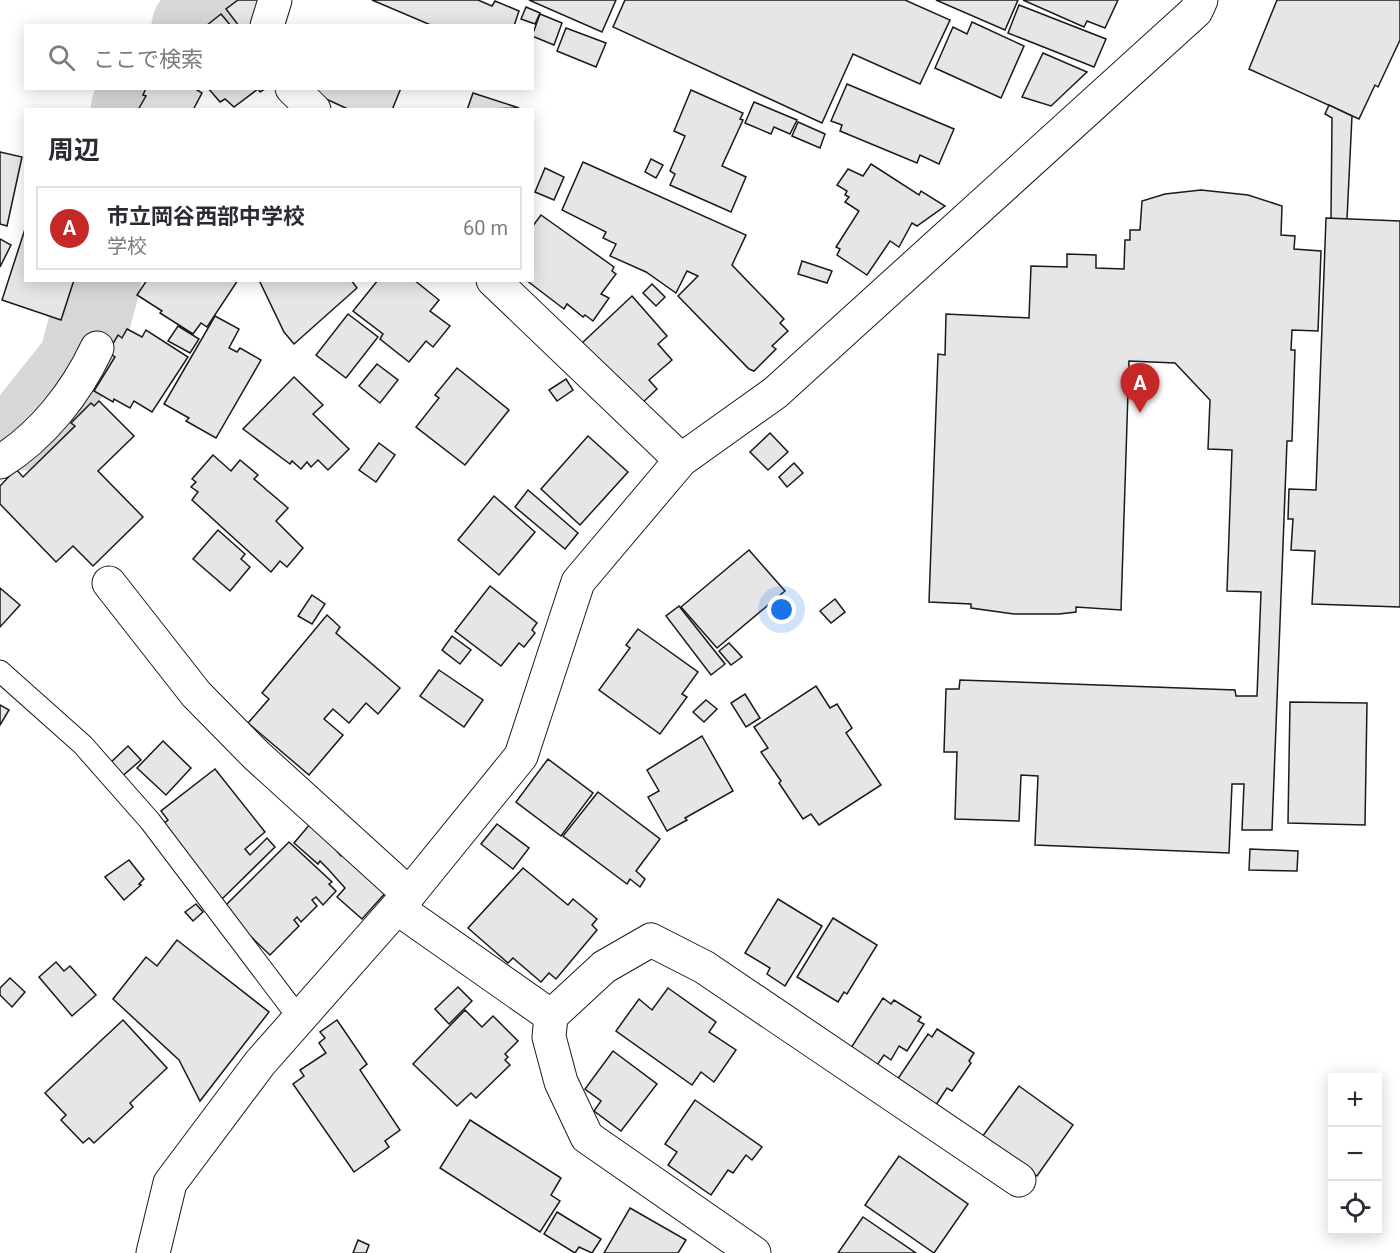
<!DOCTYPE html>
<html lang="ja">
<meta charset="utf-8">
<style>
body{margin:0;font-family:Roboto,"Noto Sans JP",sans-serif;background:#f7f7f7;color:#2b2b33}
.controls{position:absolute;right:18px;bottom:18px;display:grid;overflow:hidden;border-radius:0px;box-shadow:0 3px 15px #0003}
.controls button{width:54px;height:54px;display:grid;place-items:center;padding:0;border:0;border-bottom:2px solid #e1e1e2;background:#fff;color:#2b2b33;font:30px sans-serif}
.you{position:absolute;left:782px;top:610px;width:21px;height:21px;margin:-15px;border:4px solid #fff;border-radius:50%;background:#1a73e8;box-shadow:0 0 0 9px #1a73e833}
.badge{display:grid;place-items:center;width:39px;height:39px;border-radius:50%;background:#c62828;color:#fff;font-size:20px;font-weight:700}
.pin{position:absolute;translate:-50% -50px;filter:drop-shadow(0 2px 3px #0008)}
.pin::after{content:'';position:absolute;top:32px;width:21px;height:18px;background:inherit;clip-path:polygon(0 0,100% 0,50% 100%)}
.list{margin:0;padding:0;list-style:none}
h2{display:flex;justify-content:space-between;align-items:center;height:78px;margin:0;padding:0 24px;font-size:26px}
h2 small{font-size:20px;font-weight:400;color:#7c7c81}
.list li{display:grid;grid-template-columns:39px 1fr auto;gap:18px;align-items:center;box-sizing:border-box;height:84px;margin:0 12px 12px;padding:0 12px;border:2px solid #e1e1e2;border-radius:0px}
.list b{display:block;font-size:22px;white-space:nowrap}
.list p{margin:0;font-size:20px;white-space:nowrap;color:#7c7c81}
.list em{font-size:20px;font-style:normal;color:#7c7c81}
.icon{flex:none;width:33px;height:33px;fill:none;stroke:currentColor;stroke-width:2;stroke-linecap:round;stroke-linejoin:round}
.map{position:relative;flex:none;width:1400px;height:1253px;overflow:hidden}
.search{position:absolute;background:#fff;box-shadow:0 3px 15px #0003;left:24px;top:24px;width:510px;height:66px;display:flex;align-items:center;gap:15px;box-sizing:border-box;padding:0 21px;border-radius:0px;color:#7c7c81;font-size:22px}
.panel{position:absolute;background:#fff;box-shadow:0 3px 15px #0003;left:24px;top:108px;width:510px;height:174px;border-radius:0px}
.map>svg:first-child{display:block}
</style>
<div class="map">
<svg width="1400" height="1253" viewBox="0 0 1400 1253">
<rect width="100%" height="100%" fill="#fff"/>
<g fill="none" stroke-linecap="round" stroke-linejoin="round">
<!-- river -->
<g stroke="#d7d7d7" stroke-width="81">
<polyline points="192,26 224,0"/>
<polyline points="131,110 137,88"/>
<polyline points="24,430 79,361 101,280"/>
</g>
</g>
<!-- building -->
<g fill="#e6e6e6" stroke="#1a1a1a" stroke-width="1.5">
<polygon points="238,0 261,0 253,26 239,26 226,9"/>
<polygon points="372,0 478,0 492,6 495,1 519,11 514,26 433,26"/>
<polygon points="529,0 616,0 602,32"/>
<polygon points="625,0 905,0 950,20 920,84 853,54 822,123 613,27"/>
<polygon points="936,0 1018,0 1005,30"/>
<polygon points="1023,0 1118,0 1105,28 1087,21 1084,27"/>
<polygon points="1277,0 1400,0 1400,40 1378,87 1375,85 1359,119 1249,69"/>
<polygon points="1019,5 1106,39 1094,67 1008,33"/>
<polygon points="526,7 540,13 535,24 521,19"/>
<polygon points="221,14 231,26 206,26"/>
<polygon points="540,14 562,23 554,45 532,36"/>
<polygon points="972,22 1024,46 1001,98 935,68 953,27 967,34"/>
<polygon points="566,28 606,43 596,67 557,51"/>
<polygon points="1043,53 1087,72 1051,106 1022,97"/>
<polygon points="847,84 954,129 939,164 920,155 917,163 840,131 842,125 831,121"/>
<polygon points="146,88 194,88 202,93 193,110 138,110 146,96 143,95"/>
<polygon points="208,88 264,88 265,89 260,92 258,89 234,107 225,99 220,102"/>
<polygon points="302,88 401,88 392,110 350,110"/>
<polygon points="691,90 743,113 740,119 743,120 722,166 746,177 731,212 670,185 675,174 670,171 685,136 674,131"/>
<polygon points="473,93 519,108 467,110"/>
<polygon points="754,102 797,120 790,134 774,127 771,134 745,123"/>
<polygon points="1329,105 1352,116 1347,219 1331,219 1332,118 1325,114"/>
<polygon points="798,122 825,134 820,148 792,136"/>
<polygon points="0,152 22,157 7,226 0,224"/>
<polygon points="651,159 663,165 656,178 645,172"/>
<polygon points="583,162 746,235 732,265 784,319 780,323 788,331 772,346 776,349 754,371 749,369 678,296 698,276 687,271 676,293 646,272 610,256 616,244 603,238 606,232 562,210"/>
<polygon points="871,164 919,195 921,191 945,206 917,226 912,223 899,247 890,241 867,275 837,255 840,249 836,247 859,211 845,202 849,197 845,195 847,191 837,185 848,169 863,176"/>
<polygon points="545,168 564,177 554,200 535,192"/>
<polygon points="1201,190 1248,195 1282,206 1281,235 1295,236 1294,249 1321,251 1318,331 1292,330 1291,350 1295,350 1292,441 1287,441 1272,830 1242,830 1244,784 1232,784 1229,853 1035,845 1038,776 1021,775 1019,821 955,819 957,752 944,752 946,689 959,689 960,680 1235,690 1236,696 1257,696 1261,592 1227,591 1232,450 1208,449 1210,400 1175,363 1129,361 1121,610 1076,607 1076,612 1059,614 1014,614 971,608 971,604 929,602 938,354 945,355 946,314 1029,318 1031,266 1067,267 1067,254 1096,255 1096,268 1124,269 1125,240 1130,240 1130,230 1140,230 1142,201 1165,194"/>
<polygon points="541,215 614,267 612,271 616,274 601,294 609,298 593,321 585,315 583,317 567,304 564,309 526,280 532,280 532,227"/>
<polygon points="1326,218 1400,221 1400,607 1312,604 1315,551 1291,550 1293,519 1288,519 1289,489 1316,490"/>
<polygon points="26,226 26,280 74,280 61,320 2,300"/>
<polygon points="0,239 11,245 0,267"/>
<polygon points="802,261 832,271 827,283 798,274"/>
<polygon points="147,280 238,280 207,327 201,323 193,334 160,313 162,311 137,295"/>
<polygon points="259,280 351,280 357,288 294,344 284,332"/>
<polygon points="378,280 414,280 439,300 430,311 450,326 433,347 426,341 409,362 380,339 383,334 353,311"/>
<polygon points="652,284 665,297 656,306 643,293"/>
<polygon points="632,296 667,336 658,344 672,360 649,380 657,389 637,408 581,344"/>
<polygon points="348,314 378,337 346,378 316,355"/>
<polygon points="215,316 239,329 229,348 237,352 240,348 261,360 216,438 186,421 189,418 164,404"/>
<polygon points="178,326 199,339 190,353 168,341"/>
<polygon points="127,329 142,337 146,330 188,357 152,412 134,401 130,408 114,399 113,402 94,391 115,357 108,352 118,335 122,338"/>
<polygon points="377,364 398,380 380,403 359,386"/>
<polygon points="457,368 509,410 465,465 416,427 439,398 435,395"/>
<polygon points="294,377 323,405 313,414 349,449 328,470 318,460 311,467 307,462 301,469 292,461 290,464 243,429"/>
<polygon points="566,379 573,390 557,401 549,390"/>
<polygon points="99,401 134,436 98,471 143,517 93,566 73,546 56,562 0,504 0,486 16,469 23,477 75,426 71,423 91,403 94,406"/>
<polygon points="770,433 788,452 768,470 750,452"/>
<polygon points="588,436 628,472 580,525 541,489"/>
<polygon points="379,443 395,455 376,482 359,470"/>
<polygon points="213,455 231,471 240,460 258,475 254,479 288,508 276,521 303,548 287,567 280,561 271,572 192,500 198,492 191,487 196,482 192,479"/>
<polygon points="794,463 803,473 787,487 779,477"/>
<polygon points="528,490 578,533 565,549 515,507"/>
<polygon points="494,496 535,532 499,575 458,540"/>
<polygon points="218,530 245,554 241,559 250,567 230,591 193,559"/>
<polygon points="749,550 785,591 717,648 681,607"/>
<polygon points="490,586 537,623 532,630 535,633 524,647 519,643 501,666 455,631"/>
<polygon points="0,588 20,605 0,627"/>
<polygon points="312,595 325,604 312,624 298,616"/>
<polygon points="835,599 845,612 831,623 820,611"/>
<polygon points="679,606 725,664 711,675 666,616"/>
<polygon points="327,615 340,627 336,633 400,688 378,714 366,703 349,723 333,709 324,719 343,735 309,775 248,723 269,699 262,693"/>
<polygon points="638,629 698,672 682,694 687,697 660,734 599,690 630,648 626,645"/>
<polygon points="452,636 471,650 460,664 442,650"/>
<polygon points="729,643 742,657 731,665 719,651"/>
<polygon points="439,670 483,700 464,727 420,696"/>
<polygon points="816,686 830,708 837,704 852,728 846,733 881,785 819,825 811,814 803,819 779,783 781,781 761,752 768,748 754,727"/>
<polygon points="745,694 760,718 746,727 731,703"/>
<polygon points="706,700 717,709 704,722 693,712"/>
<polygon points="1290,702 1367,703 1365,825 1288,823"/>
<polygon points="0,705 9,710 0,725"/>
<polygon points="702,736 733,791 685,818 687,820 667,831 648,797 659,791 647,770"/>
<polygon points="163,741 191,768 166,795 137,768"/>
<polygon points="128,746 141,760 120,778 108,765"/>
<polygon points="548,759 593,793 561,836 516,802"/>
<polygon points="215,769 265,832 245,849 250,855 267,838 275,847 222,899 159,827 168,820 161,811"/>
<polygon points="598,792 660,839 636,871 645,879 640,887 630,879 627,884 563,836"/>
<polygon points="311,823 336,843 333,847 341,856 344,853 388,890 362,919 337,897 345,888 328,869 320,861 318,864 294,843"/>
<polygon points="497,824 529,848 513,869 481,844"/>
<polygon points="289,842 332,882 329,884 336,891 323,905 316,897 312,900 317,906 301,922 297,917 294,920 299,926 270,955 222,909"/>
<polygon points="1250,849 1298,851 1297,871 1249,870"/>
<polygon points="129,860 144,879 139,884 141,885 124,900 105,877"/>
<polygon points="523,868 568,905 573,899 597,919 592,925 597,930 556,979 549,973 541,982 513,958 508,963 468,928"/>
<polygon points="778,899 822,926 785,986 767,974 770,968 745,953"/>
<polygon points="196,904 203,912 193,921 185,912"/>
<polygon points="833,918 877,945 847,994 844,992 838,1002 797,977"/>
<polygon points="177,940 269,1012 200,1101 179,1060 113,999 146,957 157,966"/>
<polygon points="56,962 64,971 70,966 96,995 72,1016 39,977"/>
<polygon points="10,978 25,992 12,1007 0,995 0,988"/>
<polygon points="458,987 472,1001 449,1024 435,1009"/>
<polygon points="668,988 716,1022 709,1032 736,1050 714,1082 701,1072 692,1085 616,1031 639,999 652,1010"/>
<polygon points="883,998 891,1004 894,1000 921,1017 918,1021 924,1024 907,1051 899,1046 891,1060 884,1055 875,1068 849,1051"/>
<polygon points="465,1010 482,1027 493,1016 518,1041 505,1054 508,1057 505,1060 510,1065 476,1098 471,1093 457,1106 413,1064"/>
<polygon points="123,1020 167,1068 130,1103 133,1107 94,1143 89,1138 83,1143 61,1120 66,1115 45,1093"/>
<polygon points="337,1020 367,1064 360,1070 400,1130 385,1141 389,1147 354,1172 293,1084 304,1076 300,1070 326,1053 319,1043 325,1038 320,1032"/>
<polygon points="937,1029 974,1053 969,1061 971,1063 952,1091 947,1088 934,1108 895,1083 928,1034 932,1037"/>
<polygon points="613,1051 657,1084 621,1131 594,1111 601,1101 585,1089"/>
<polygon points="1019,1086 1073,1125 1037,1176 982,1137"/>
<polygon points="695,1100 762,1147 752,1160 746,1155 733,1173 728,1170 711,1195 668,1165 677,1152 665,1144"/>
<polygon points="470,1120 561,1178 551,1195 560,1201 540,1232 440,1168"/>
<polygon points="899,1156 968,1204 934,1253 865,1205"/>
<polygon points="630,1208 686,1240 678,1253 604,1253"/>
<polygon points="557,1212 601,1239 592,1253 579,1247 575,1253 544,1234"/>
<polygon points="863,1217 916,1253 838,1253"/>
<polygon points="358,1240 369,1245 366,1253 353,1253"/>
</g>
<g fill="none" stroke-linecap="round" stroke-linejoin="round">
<defs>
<polyline id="lane" points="0,671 83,745 150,821 299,1018"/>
<g id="street">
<polyline points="267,26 275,0"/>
<polyline points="292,88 314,110"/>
<polyline points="493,280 681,460"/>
<path d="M0 462C42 436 76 393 97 348"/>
<polyline points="109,583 196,694 256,755 409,894"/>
<polyline points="397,908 551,1016 549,1037 561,1082 587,1137 754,1253"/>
<polyline points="551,1016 604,967 651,940 704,967 1019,1180"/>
<polyline points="153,1253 170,1183 260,1063 409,894 521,756 578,582 681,460 775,393 1196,11 1201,0"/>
</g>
</defs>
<!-- lane casing -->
<use href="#lane" stroke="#1a1a1a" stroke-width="23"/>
<!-- street casing -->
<use href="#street" stroke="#1a1a1a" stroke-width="35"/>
<!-- lane -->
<use href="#lane" stroke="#fff" stroke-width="21"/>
<!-- street -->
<use href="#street" stroke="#fff" stroke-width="33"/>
</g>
</svg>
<div class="controls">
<button>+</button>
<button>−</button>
<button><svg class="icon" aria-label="locate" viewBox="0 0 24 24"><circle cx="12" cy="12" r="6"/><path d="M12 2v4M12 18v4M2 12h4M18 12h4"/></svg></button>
</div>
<div class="you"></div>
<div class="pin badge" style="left:1140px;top:413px">A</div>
<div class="search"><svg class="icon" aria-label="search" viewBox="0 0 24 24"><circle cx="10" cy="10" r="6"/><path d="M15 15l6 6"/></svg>ここで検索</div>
<section class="panel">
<h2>周辺<small></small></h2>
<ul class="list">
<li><span class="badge">A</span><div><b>市立岡谷西部中学校</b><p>学校</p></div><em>60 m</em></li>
</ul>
</section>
</div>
